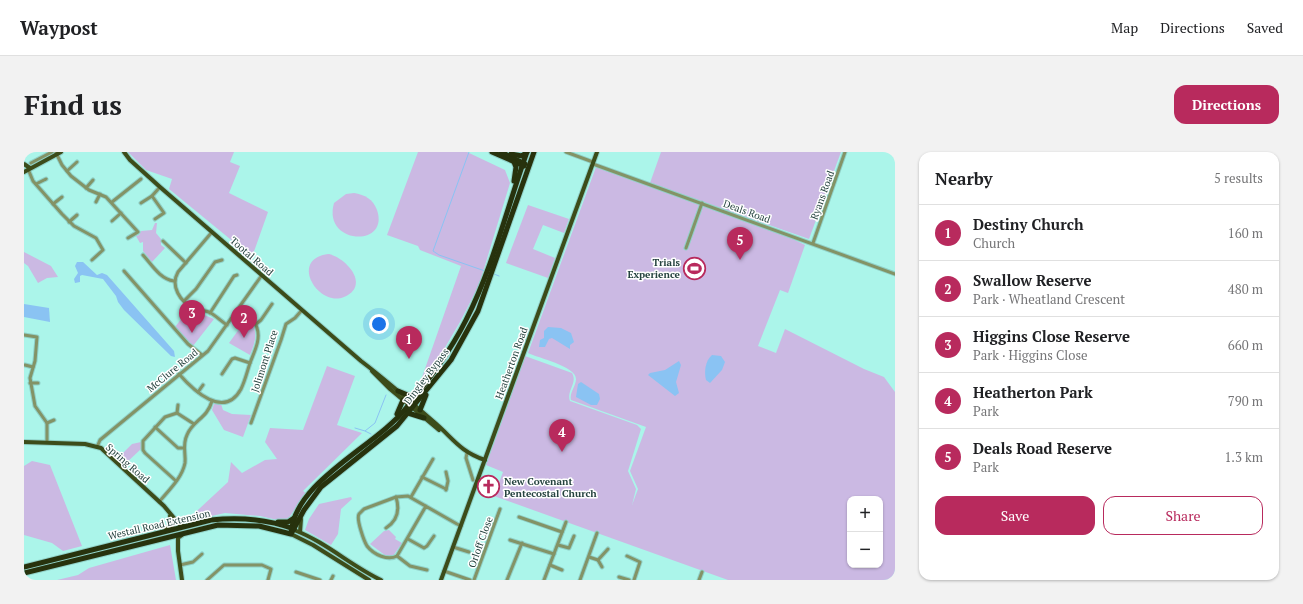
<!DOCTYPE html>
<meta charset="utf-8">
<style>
body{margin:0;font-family:"PT Serif",serif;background:#f2f2f2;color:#202124}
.controls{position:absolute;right:12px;bottom:12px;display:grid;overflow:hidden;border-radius:8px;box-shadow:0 1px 3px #0004}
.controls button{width:36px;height:36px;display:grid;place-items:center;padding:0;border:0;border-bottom:1px solid #e0e0e0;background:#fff;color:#202124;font:20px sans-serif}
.you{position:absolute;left:355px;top:172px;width:14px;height:14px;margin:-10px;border:3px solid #fff;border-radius:50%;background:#1a73e8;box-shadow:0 0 0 6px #1a73e833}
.badge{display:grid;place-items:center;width:26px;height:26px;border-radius:50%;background:#b82a5d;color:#fff;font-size:13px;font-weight:700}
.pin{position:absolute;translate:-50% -33px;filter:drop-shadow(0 1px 2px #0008)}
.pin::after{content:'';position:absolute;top:21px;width:14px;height:12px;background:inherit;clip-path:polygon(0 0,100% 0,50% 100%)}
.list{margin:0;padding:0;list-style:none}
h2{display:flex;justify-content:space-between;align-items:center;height:52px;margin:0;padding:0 16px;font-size:17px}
h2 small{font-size:13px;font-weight:400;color:#757577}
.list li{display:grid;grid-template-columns:26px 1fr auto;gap:12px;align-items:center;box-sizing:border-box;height:56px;padding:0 16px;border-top:1px solid #e0e0e0}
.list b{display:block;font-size:15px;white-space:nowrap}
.list p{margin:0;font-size:13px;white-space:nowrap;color:#757577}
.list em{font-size:13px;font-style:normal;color:#757577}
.actions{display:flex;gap:8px;padding:12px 16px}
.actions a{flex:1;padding:9px 0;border:1px solid #b82a5d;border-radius:12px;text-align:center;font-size:14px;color:#b82a5d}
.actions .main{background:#b82a5d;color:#fff}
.map{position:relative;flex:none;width:871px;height:428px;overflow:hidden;border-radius:12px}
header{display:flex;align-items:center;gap:24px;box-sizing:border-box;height:56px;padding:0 20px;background:#fff;border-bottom:1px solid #e0e0e0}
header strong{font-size:19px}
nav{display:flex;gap:22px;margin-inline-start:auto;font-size:14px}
.intro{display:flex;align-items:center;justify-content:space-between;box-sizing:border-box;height:96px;padding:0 24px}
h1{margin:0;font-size:28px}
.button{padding:10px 18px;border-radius:12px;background:#b82a5d;color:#fff;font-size:14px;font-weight:700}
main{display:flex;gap:24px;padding:0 24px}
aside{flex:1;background:#fff;border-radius:12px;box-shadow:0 1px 3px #0004}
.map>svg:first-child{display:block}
</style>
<header>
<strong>Waypost</strong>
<nav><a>Map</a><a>Directions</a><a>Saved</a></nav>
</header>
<div class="intro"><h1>Find us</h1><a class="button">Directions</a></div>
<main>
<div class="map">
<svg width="871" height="428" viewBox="0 0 871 428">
<rect width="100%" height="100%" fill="#abf5ea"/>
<!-- green -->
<g fill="#cbb9e3" fill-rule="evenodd">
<polygon points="104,0 210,0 206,10 216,14 205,41 244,60 228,105 145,37 148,27 122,18"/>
<polygon points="394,0 443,0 481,18 486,31 455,133 436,170 416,204 396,231 437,114 396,98 394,94 363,83"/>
<polygon points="637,0 817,0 785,87 626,31"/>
<path d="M572 15 761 83 781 93 764 141 756 138 734 194 752 201 761 177 840 217 860 225 871 240V428H704L470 344 479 320 462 313 501 204 548 221C554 231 542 239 546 249L613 273 617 277 604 319 612 337 608 353 614 337 606 319 622 275 547 248C545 241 552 234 552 227 552 214 514 206 504 201ZM826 347H856V413H826Z"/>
<path d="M330 41C341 43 349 47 353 58 366 96 298 93 310 51L322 42Z"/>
<polygon points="504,53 545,67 540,81 519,73 509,97 531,106 524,126 482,111"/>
<polygon points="131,71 133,71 132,81 137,87 137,93 141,96 128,110 119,99 119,90 116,91 112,84 115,83 117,79 128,78"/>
<polygon points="0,100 27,114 34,125 23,126 14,131 4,114 0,111"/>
<path d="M305 102C324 107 346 134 320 145 294 156 264 106 305 102Z"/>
<polygon points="165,157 190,167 169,194 163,190 151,175"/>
<path d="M223 166C235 178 232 188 226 203L205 191Z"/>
<polygon points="303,214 331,224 313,273 338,281 279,339 282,341 262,370 236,364 201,361 161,370 204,330 207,310 218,321 241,308 253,307 241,290 246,276 279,278"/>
<polygon points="190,252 197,252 199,258 208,262 227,263 219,285 200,278 188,258"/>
<polygon points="117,290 117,297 100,313 93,307 108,292"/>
<polygon points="8,309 26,313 58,394 39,399 28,391 0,383 0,314"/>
<polygon points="327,345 328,347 317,357 314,382 307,393 281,378 285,367 295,352"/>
<polygon points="365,378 372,385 371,387 378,391 369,404 362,404 346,392 360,379"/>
<polygon points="146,393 152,428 33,428 54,423 65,416"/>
</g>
<!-- water -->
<g fill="#8ac3f3">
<polygon points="53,110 59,110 73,123 78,121 83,123 150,199 151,205 147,204 100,158 94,150 92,144 79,127 58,123 56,124 56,130 51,131 50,127 54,121 51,114"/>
<polygon points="0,152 25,156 26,170 0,165"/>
<polygon points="524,175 537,176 547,181 550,190 546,193 546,197 528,186 525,187 521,195 515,195 516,188 520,186 520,179"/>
<path d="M688 203 697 204 701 210 698 218 686 231 682 228C680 220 681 209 688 203Z"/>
<polygon points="655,209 657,213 652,230 655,241 651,244 624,223 626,221 641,218"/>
<polygon points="557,230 575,242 576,247 573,253 567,253 552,245 554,232"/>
</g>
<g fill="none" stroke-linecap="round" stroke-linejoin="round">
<!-- stream -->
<g stroke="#8ac3f3" stroke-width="1">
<polyline points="445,0 409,99 415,103 461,119"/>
<polyline points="470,122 475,124"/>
<polyline points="331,276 341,279"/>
<polyline points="347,282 341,279 351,271 362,243"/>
</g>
<defs>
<g id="minor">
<polyline points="542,0 569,10"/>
<polyline points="32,1 38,13 47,24 65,38 82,45 114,80 104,86"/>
<polyline points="7,11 28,0"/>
<polyline points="569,12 871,122"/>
<polyline points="4,17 9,29 38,62 50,74 72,86 79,98 68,108"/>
<polyline points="43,19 53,10"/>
<polyline points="12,32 22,27"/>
<polyline points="62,36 69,28"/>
<polyline points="128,44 140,61 131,67"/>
<polyline points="72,50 76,42"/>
<polyline points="88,50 117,27"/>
<polyline points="117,51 128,44 136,35"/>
<polyline points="29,52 38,45"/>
<polyline points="88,69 97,61"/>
<polyline points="45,70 53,63"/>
<path d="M188 80 154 120C146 134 156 150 170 156 174 159 180 158 185 160 191 163 197 169 203 173"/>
<polyline points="139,89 162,111"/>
<polyline points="789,91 821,0"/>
<polyline points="662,96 678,51"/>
<path d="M119 103C128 113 136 127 150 129"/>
<polyline points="100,119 164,192 178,203"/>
<polyline points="160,149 172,137 191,110 198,108"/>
<polyline points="186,161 210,124 213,123"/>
<polyline points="232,172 237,168 248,152"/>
<polyline points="0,183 13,185 11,209 6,226 11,254 23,271 23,290"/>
<polyline points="1,213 9,215"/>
<path d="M155 222C169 238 200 268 217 237 221 229 223 220 226 211 230 200 237 188 233 176 231 166 222 162 215 157"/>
<polyline points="198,222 208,207 211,206 226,211"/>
<polyline points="6,231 14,231"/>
<polyline points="174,240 179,233"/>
<polyline points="153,261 154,253"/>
<polyline points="23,271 30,268"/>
<polyline points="227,271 257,188 262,172 271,166 278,158"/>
<polyline points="131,275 154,296 160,296"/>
<polyline points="73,295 76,288 184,199 238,123"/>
<polyline points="443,301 442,306 449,328"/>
<polyline points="422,320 424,329 422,338"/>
<polyline points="398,325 422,337"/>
<polyline points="152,329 121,301 119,298 119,289 141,265 153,261 170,272"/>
<polyline points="387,345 409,307"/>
<path d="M135 350C145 338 158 326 161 311 162 301 158 293 163 283 169 268 183 267 188 249"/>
<path d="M402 354 373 404C364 409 350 403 343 394 340 389 332 367 335 362L340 357 372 345 384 344 433 372 437 374"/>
<polyline points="495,365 538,380"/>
<path d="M362 376C373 369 376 358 372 345"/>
<polyline points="384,387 400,396 403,394 410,384"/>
<polyline points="486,388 530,402"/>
<polyline points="534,393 545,396 550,384"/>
<polyline points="429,395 445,400"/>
<polyline points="373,404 386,414 403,418"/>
<polyline points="603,404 616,410 610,428"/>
<polyline points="565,405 574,408 584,397"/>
<polyline points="574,408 578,415"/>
<polyline points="156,413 169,410 178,402"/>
<polyline points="526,413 538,418"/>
<polyline points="420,419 446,428"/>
<polyline points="272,420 296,428"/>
<polyline points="595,425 605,428"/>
<polyline points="183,428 200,413 238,413 247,417 244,428"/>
<polyline points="307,428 309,424"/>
<polyline points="450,428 476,357"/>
<polyline points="483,428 498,391"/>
<polyline points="520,428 542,370"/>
<polyline points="556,428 573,381"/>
<polyline points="675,428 678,420"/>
</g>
<g id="major">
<path d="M100 0 106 8 136 35 337 209C362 228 386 249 410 270 429 286 435 299 461 308"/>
<polyline points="0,12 6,16"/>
<polyline points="0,20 37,0"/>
<polyline points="348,219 366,237 415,278"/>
<polyline points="0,290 61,292 77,296 140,354 155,372 159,374"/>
<polyline points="142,377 149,373 146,364"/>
<path d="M270 378C302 390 327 414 357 428"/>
<polyline points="276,380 277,367"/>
<polyline points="267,382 289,393 345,428"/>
<polyline points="158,428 154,399 154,386 158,383"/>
<polyline points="417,428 573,0"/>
</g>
<g id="highway">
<polyline points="468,0 500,14"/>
<polyline points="477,0 501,12"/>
<polyline points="487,2 498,4 503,0"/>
<polyline points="490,10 492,15 490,29"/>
<polyline points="374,239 386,244 391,245"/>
<polyline points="396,258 402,243"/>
<polyline points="384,261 400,266"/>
<polyline points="373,262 379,248"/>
<polyline points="254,370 264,370 270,366"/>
<path d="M267 381C271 328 352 295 383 255 405 227 426 200 442 168 469 115 483 56 503 0"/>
<path d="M0 415 187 368C215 365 243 367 270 377"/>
<polyline points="0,421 194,373 235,374 267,382 280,358 297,335 373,274 427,208 454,159 510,0"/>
</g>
</defs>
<!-- minor casing -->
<use href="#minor" stroke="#90d1c8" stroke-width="5"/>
<!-- major casing -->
<use href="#major" stroke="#90d1c8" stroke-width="6"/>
<!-- highway casing -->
<use href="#highway" stroke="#90d1c8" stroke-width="7"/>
<!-- minor -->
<use href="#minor" stroke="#839366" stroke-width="3"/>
<!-- major -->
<use href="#major" stroke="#3c4c1a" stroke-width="4"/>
<!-- highway -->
<use href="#highway" stroke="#27320d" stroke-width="5"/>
</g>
<!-- icons -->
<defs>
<symbol id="stadium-ring" viewBox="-11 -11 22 22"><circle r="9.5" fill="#fff" stroke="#b82a5d" stroke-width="1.5"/><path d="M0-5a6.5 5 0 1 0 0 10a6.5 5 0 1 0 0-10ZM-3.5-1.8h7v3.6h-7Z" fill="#b82a5d"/></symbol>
<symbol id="church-ring" viewBox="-11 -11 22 22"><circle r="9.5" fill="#fff" stroke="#b82a5d" stroke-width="1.5"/><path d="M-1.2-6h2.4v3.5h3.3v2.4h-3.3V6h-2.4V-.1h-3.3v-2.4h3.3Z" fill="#b82a5d"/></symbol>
</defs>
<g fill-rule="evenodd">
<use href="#stadium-ring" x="658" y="104" width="25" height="25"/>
<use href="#church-ring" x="452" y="322" width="25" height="25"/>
</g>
<g text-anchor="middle" stroke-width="3" stroke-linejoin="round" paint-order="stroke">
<!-- street labels -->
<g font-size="10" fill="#25433f" stroke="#fff">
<text transform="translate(798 43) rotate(-70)" y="4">Ryans Road</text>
<text transform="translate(723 59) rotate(20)" y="4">Deals Road</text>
<text transform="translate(228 104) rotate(41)" y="4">Tootal Road</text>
<text transform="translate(240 209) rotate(-72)" y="4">Jolimont Place</text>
<text transform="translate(487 211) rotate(-70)" y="4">Heatherton Road</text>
<text transform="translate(148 218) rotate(-39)" y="4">McClure Road</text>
<text transform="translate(402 224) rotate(-53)" y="4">Dingley Bypass</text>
<text transform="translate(104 311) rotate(41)" y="4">Spring Road</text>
<text transform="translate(135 372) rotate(-13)" y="4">Westall Road Extension</text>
<text transform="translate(456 390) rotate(-70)" y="4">Orloff Close</text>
</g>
<!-- poi labels -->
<g font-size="10" font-weight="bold" fill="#25433f" stroke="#fff" text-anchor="end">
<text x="656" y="114">Trials<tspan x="656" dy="12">Experience</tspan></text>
<text x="480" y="333" text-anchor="start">New Covenant<tspan x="480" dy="12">Pentecostal Church</tspan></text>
</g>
</g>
</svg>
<div class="controls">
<button>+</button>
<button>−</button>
</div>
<div class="you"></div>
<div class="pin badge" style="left:385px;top:207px">1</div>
<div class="pin badge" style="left:220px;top:186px">2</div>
<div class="pin badge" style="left:168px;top:181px">3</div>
<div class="pin badge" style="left:538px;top:300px">4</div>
<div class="pin badge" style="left:716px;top:108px">5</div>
</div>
<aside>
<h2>Nearby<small>5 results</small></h2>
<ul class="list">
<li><span class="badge">1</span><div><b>Destiny Church</b><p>Church</p></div><em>160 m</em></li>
<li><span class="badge">2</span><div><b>Swallow Reserve</b><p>Park · Wheatland Crescent</p></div><em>480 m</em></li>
<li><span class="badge">3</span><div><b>Higgins Close Reserve</b><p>Park · Higgins Close</p></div><em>660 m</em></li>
<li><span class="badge">4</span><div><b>Heatherton Park</b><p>Park</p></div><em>790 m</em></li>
<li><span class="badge">5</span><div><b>Deals Road Reserve</b><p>Park</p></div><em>1.3 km</em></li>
</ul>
<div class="actions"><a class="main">Save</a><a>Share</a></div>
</aside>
</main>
